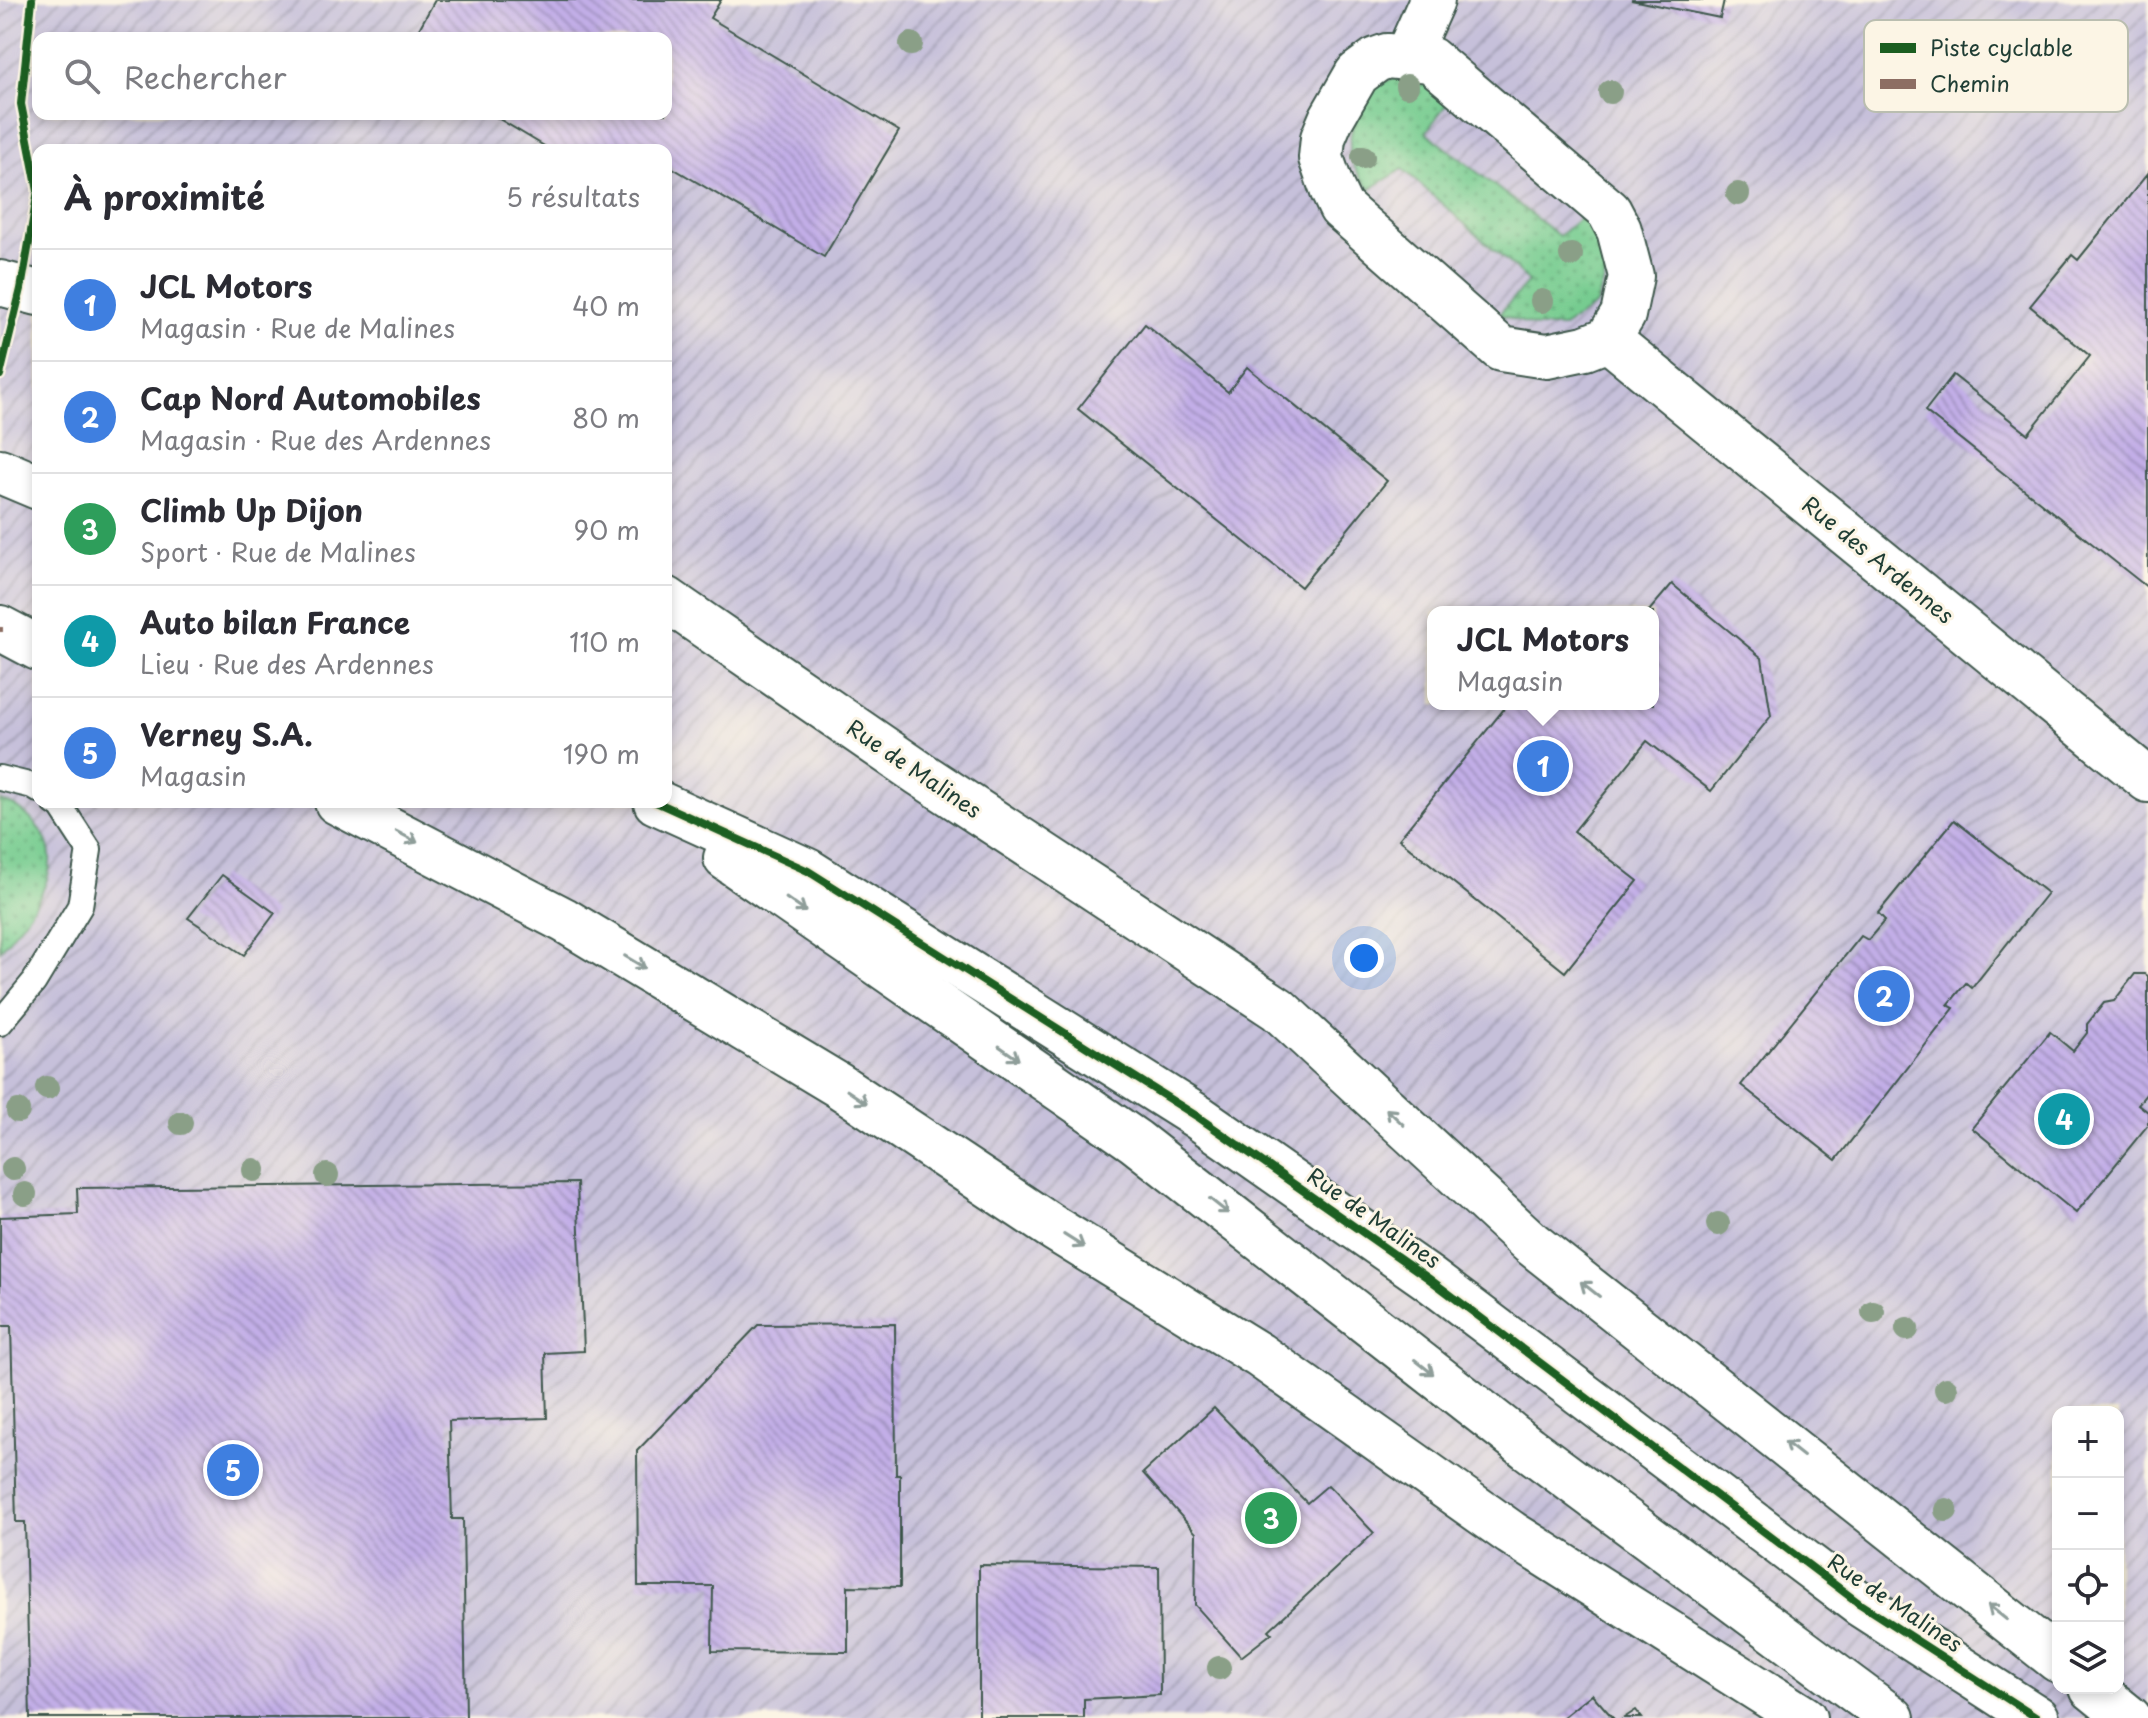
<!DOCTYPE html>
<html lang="fr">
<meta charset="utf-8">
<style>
body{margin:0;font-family:"Playpen Sans",sans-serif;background:#f7f7f7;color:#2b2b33}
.controls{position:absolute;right:24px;bottom:24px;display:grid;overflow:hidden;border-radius:16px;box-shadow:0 4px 12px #0003}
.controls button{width:72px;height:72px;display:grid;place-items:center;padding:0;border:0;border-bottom:2px solid #e1e1e2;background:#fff;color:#2b2b33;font:40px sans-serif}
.you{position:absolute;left:1364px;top:958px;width:28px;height:28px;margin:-20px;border:6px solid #fff;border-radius:50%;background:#1a73e8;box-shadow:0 0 0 12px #1a73e833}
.badge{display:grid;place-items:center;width:52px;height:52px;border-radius:50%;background:#b45309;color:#fff;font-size:26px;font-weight:700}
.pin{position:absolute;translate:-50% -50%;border:4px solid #fff;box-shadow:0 2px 8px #0006}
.popup{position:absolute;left:1427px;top:606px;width:232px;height:104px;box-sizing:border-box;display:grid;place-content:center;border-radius:16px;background:#fff;filter:drop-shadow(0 2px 6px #0005);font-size:26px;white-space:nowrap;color:#7c7c81}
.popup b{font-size:30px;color:#2b2b33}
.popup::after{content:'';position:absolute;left:50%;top:100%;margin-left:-16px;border:16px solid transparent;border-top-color:#fff}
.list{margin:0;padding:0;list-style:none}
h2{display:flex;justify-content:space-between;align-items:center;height:104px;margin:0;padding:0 32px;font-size:34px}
h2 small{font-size:26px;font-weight:400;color:#7c7c81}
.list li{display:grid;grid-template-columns:52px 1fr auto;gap:24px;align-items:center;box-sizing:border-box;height:112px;padding:0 32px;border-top:2px solid #e1e1e2}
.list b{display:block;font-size:30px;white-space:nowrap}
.list p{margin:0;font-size:26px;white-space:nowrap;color:#7c7c81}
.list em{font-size:26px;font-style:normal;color:#7c7c81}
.icon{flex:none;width:44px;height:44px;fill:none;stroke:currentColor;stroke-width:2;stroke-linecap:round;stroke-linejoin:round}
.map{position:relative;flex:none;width:2148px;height:1718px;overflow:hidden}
.search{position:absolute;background:#fff;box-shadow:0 4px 12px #0003;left:32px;top:32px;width:640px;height:88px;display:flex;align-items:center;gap:20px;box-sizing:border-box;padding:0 28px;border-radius:16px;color:#7c7c81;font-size:30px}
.panel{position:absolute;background:#fff;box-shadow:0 4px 12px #0003;left:32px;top:144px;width:640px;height:664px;border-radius:16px}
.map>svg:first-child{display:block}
</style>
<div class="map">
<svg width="2148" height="1718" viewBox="0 0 2148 1718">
<defs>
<pattern id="industrial-furrows" width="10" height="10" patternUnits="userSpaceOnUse" patternTransform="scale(2)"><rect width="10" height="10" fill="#c6c0da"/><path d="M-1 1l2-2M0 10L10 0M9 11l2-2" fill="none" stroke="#a09db2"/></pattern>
<pattern id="grass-dots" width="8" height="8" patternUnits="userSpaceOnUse" patternTransform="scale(2)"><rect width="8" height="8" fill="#76cc90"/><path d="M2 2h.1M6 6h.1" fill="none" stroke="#60a776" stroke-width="1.8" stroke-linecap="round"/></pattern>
<pattern id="building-back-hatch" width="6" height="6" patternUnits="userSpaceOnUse" patternTransform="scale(2)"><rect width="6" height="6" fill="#c2aee7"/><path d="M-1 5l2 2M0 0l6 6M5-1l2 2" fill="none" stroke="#9d8fbc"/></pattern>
</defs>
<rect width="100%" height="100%" fill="#fcf5e5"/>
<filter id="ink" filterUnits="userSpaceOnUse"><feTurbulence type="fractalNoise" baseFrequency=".0125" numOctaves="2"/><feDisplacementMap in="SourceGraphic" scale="16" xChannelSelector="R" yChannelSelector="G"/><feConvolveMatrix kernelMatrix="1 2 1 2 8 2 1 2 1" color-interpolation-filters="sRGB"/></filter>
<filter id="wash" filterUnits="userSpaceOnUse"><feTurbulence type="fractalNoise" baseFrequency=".006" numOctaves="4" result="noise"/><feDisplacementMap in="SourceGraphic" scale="32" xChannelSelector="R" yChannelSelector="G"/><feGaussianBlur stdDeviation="1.8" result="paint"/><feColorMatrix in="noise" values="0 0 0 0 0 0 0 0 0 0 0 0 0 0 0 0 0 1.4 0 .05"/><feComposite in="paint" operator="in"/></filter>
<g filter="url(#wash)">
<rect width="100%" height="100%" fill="#f1ead0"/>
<!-- industrial -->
<path fill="url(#industrial-furrows)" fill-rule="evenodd" d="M0 0H2148V1718H0ZM38 38H666V114H38ZM38 150H666V802H38ZM1433 612H1653V704H1433ZM2058 1412H2118V1688H2058Z"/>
<!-- grass -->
<g fill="url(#grass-dots)" stroke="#4a8462" stroke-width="2">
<path d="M1403 74 1433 79 1450 99 1426 132 1559 236 1588 211 1609 266 1596 305 1563 327H1536L1499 314 1529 281 1403 169 1370 189C1337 154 1351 128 1367 89Z"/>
<path d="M0 801C15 803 27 814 36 825 74 867 27 917 0 951Z"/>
</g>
<g id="blocks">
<!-- building -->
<g fill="url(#building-back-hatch)">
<polygon points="435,0 721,0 710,18 899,131 824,257 666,164 666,150 642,150 638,147 636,150 551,150 491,114 666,114 666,38 414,38"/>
<polygon points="1631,0 1724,0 1720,18"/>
<polygon points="2148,173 2148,588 1925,411 1953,375 2028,434 2090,356 2030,306 2072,255 2078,260"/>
<polygon points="1145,324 1228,392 1247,367 1387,481 1301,587 1078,409"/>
<polygon points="1672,584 1762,658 1771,716 1711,791 1647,741 1574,831 1638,881 1565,972 1399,839 1508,704 1653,704 1653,612 1648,612"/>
<polygon points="1954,820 2047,893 1972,988 1966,983 1948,1005 1954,1008 1836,1160 1741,1085 1861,936 1868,940 1885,920 1878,913"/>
<polygon points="222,875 275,913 244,955 188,918"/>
<polygon points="2135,974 2145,974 2148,976 2148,1092 2138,1104 2148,1112 2148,1125 2076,1213 1972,1128 2050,1032 2073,1051 2087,1033 2087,1024 2104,1003 2114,1001"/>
<polygon points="577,1183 584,1351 545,1353 547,1418 449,1421 452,1519 463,1519 466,1718 30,1718 25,1522 16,1522 11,1326 0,1326 0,1217 78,1214 77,1188"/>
<polygon points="895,1324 896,1475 900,1475 900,1587 848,1586 848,1652 712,1651 713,1586 638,1586 637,1451 758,1325"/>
<polygon points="1214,1408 1307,1503 1328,1485 1374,1533 1269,1630 1272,1633 1241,1657 1195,1605 1196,1533 1143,1473"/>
<polygon points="979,1565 1159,1567 1160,1695 1084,1699 1084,1718 979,1718"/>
<polygon points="1592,1694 1613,1718 1562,1718"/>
<polygon points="1636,1710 1642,1718 1624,1718"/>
</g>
</g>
</g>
<g filter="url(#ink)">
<use href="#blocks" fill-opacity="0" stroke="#3e574b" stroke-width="2"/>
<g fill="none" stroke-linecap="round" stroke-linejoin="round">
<defs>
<g id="service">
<polyline points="0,778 33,786 38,790"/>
<polyline points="0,1023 34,982 80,906 89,850 61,807 54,802"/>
</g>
<g id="tertiary">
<polyline points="0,471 38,487"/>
<polyline points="656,802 808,871 1198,1117 1428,1278 1860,1604 2037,1718"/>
<polyline points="726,858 1135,1141 1528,1448 1892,1718"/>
</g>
<g id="secondary">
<polygon points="1387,56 1431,60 1609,211 1619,230 1631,276 1623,315 1608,339 1585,348 1547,356 1501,349 1341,208 1332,189 1321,158 1323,138 1331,119 1357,74 1376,60"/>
<polyline points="1407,56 1432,0"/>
<polyline points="0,283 38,293"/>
<polyline points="1608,339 2148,780"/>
<polyline points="666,599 919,773 1278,1009 1531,1243 2058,1660"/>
<polyline points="0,628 38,648"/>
<polyline points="337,802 564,920 838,1085 1055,1229 1259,1355 1511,1533 1804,1718"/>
<polyline points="2092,1688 2129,1718"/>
</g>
</defs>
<!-- service casing -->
<use href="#service" stroke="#3e574b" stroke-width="28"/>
<!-- tertiary casing -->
<use href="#tertiary" stroke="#3e574b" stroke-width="48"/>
<!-- secondary casing -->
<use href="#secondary" stroke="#3e574b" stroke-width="48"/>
<!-- service -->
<use href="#service" stroke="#fff" stroke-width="24"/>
<!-- tertiary -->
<use href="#tertiary" stroke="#fff" stroke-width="44"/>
<!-- secondary -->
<use href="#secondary" stroke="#fff" stroke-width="44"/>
<!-- quiet -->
<polyline stroke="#8d6e63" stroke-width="6" stroke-dasharray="12 6" stroke-linecap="butt" points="0,627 0,632"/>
<defs>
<g id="cycleway">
<polyline points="32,0 21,104 38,191"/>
<polyline points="0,375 21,289 38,191"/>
<polyline points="656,802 808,871 1198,1117 1428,1278 1860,1604 2037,1718"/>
</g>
</defs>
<!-- cycleway casing -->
<use href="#cycleway" stroke="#fcf5e5" stroke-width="13"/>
<!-- cycleway -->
<use href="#cycleway" stroke="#1b5e20" stroke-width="8"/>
</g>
<!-- trees -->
<g fill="#8a9f87">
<circle cx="911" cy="44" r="12"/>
<circle cx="1407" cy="86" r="12"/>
<circle cx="1610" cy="92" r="12"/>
<circle cx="1363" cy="157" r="12"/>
<circle cx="1738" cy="194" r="12"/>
<circle cx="1571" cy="255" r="12"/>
<circle cx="1542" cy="301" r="12"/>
<circle cx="47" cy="1088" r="12"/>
<circle cx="18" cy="1111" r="12"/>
<circle cx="181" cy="1123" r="12"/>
<circle cx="13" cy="1169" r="12"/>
<circle cx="254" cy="1170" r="12"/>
<circle cx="327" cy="1175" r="12"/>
<circle cx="25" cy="1194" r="12"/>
<circle cx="1718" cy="1224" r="12"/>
<circle cx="1873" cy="1312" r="12"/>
<circle cx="1907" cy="1329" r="12"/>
<circle cx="1946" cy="1389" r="12"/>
<circle cx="1946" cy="1510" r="12"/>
<circle cx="1219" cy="1668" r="12"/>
</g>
<!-- one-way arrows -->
<defs><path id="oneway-shaft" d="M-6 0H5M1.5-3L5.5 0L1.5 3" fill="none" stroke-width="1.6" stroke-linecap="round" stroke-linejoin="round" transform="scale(2)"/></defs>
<g stroke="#8f9e9a">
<use href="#oneway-shaft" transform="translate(407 837) rotate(28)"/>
<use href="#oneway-shaft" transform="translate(796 905) rotate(35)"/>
<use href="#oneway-shaft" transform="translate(635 962) rotate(31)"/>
<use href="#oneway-shaft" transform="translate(1009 1053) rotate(35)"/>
<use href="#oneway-shaft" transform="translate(857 1097) rotate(34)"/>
<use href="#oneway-shaft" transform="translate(1395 1117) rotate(-137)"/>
<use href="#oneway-shaft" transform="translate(1219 1206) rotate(38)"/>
<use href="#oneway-shaft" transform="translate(1074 1241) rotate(32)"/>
<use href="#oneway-shaft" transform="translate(1590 1289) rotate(-142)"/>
<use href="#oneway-shaft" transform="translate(1424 1367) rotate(38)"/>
<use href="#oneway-shaft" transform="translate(1794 1449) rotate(-142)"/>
<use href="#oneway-shaft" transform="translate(1997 1612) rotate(-141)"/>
</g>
</g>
<g text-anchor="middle" stroke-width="6" stroke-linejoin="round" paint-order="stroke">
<!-- street labels -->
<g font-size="22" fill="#1f3d34" stroke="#fcf5e5">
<text transform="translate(1878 560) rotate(39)" y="8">Rue des Ardennes</text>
<text transform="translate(914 769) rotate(34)" y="8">Rue de Malines</text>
<text transform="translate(1374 1218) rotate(35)" y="8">Rue de Malines</text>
<text transform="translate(1895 1603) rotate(34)" y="8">Rue de Malines</text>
</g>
</g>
<!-- legend -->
<rect x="1864" y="20" width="264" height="92" rx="12" fill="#fcf5e5" stroke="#babeb0" stroke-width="2"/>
<rect x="1880" y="43" width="36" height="10" fill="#1b5e20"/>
<rect x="1880" y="79" width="36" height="10" fill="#8d6e63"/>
<g font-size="22" fill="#1f3d34">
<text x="1930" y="56">Piste cyclable</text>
<text x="1930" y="92">Chemin</text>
</g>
</svg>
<div class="controls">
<button>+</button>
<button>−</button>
<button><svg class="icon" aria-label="locate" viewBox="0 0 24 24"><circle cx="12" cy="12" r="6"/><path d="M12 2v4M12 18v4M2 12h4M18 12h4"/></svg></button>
<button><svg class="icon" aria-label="layers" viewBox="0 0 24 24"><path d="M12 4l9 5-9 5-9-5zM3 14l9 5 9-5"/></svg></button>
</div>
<div class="you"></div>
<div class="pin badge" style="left:1543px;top:766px;background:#3f7fe0">1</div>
<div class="popup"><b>JCL Motors</b>Magasin</div>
<div class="pin badge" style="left:1884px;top:996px;background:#3f7fe0">2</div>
<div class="pin badge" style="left:1271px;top:1518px;background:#2e9e5b">3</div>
<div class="pin badge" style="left:2064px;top:1119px;background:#0f9aa8">4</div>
<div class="pin badge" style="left:233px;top:1470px;background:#3f7fe0">5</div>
<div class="search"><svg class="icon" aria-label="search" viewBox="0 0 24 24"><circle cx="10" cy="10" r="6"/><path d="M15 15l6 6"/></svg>Rechercher</div>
<section class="panel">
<h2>À proximité<small>5 résultats</small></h2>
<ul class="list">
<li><span class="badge" style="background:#3f7fe0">1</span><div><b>JCL Motors</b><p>Magasin · Rue de Malines</p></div><em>40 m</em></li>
<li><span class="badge" style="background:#3f7fe0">2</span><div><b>Cap Nord Automobiles</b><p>Magasin · Rue des Ardennes</p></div><em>80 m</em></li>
<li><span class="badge" style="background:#2e9e5b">3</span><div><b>Climb Up Dijon</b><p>Sport · Rue de Malines</p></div><em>90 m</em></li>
<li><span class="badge" style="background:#0f9aa8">4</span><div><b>Auto bilan France</b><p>Lieu · Rue des Ardennes</p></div><em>110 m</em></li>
<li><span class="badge" style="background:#3f7fe0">5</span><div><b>Verney S.A.</b><p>Magasin</p></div><em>190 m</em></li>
</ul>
</section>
</div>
